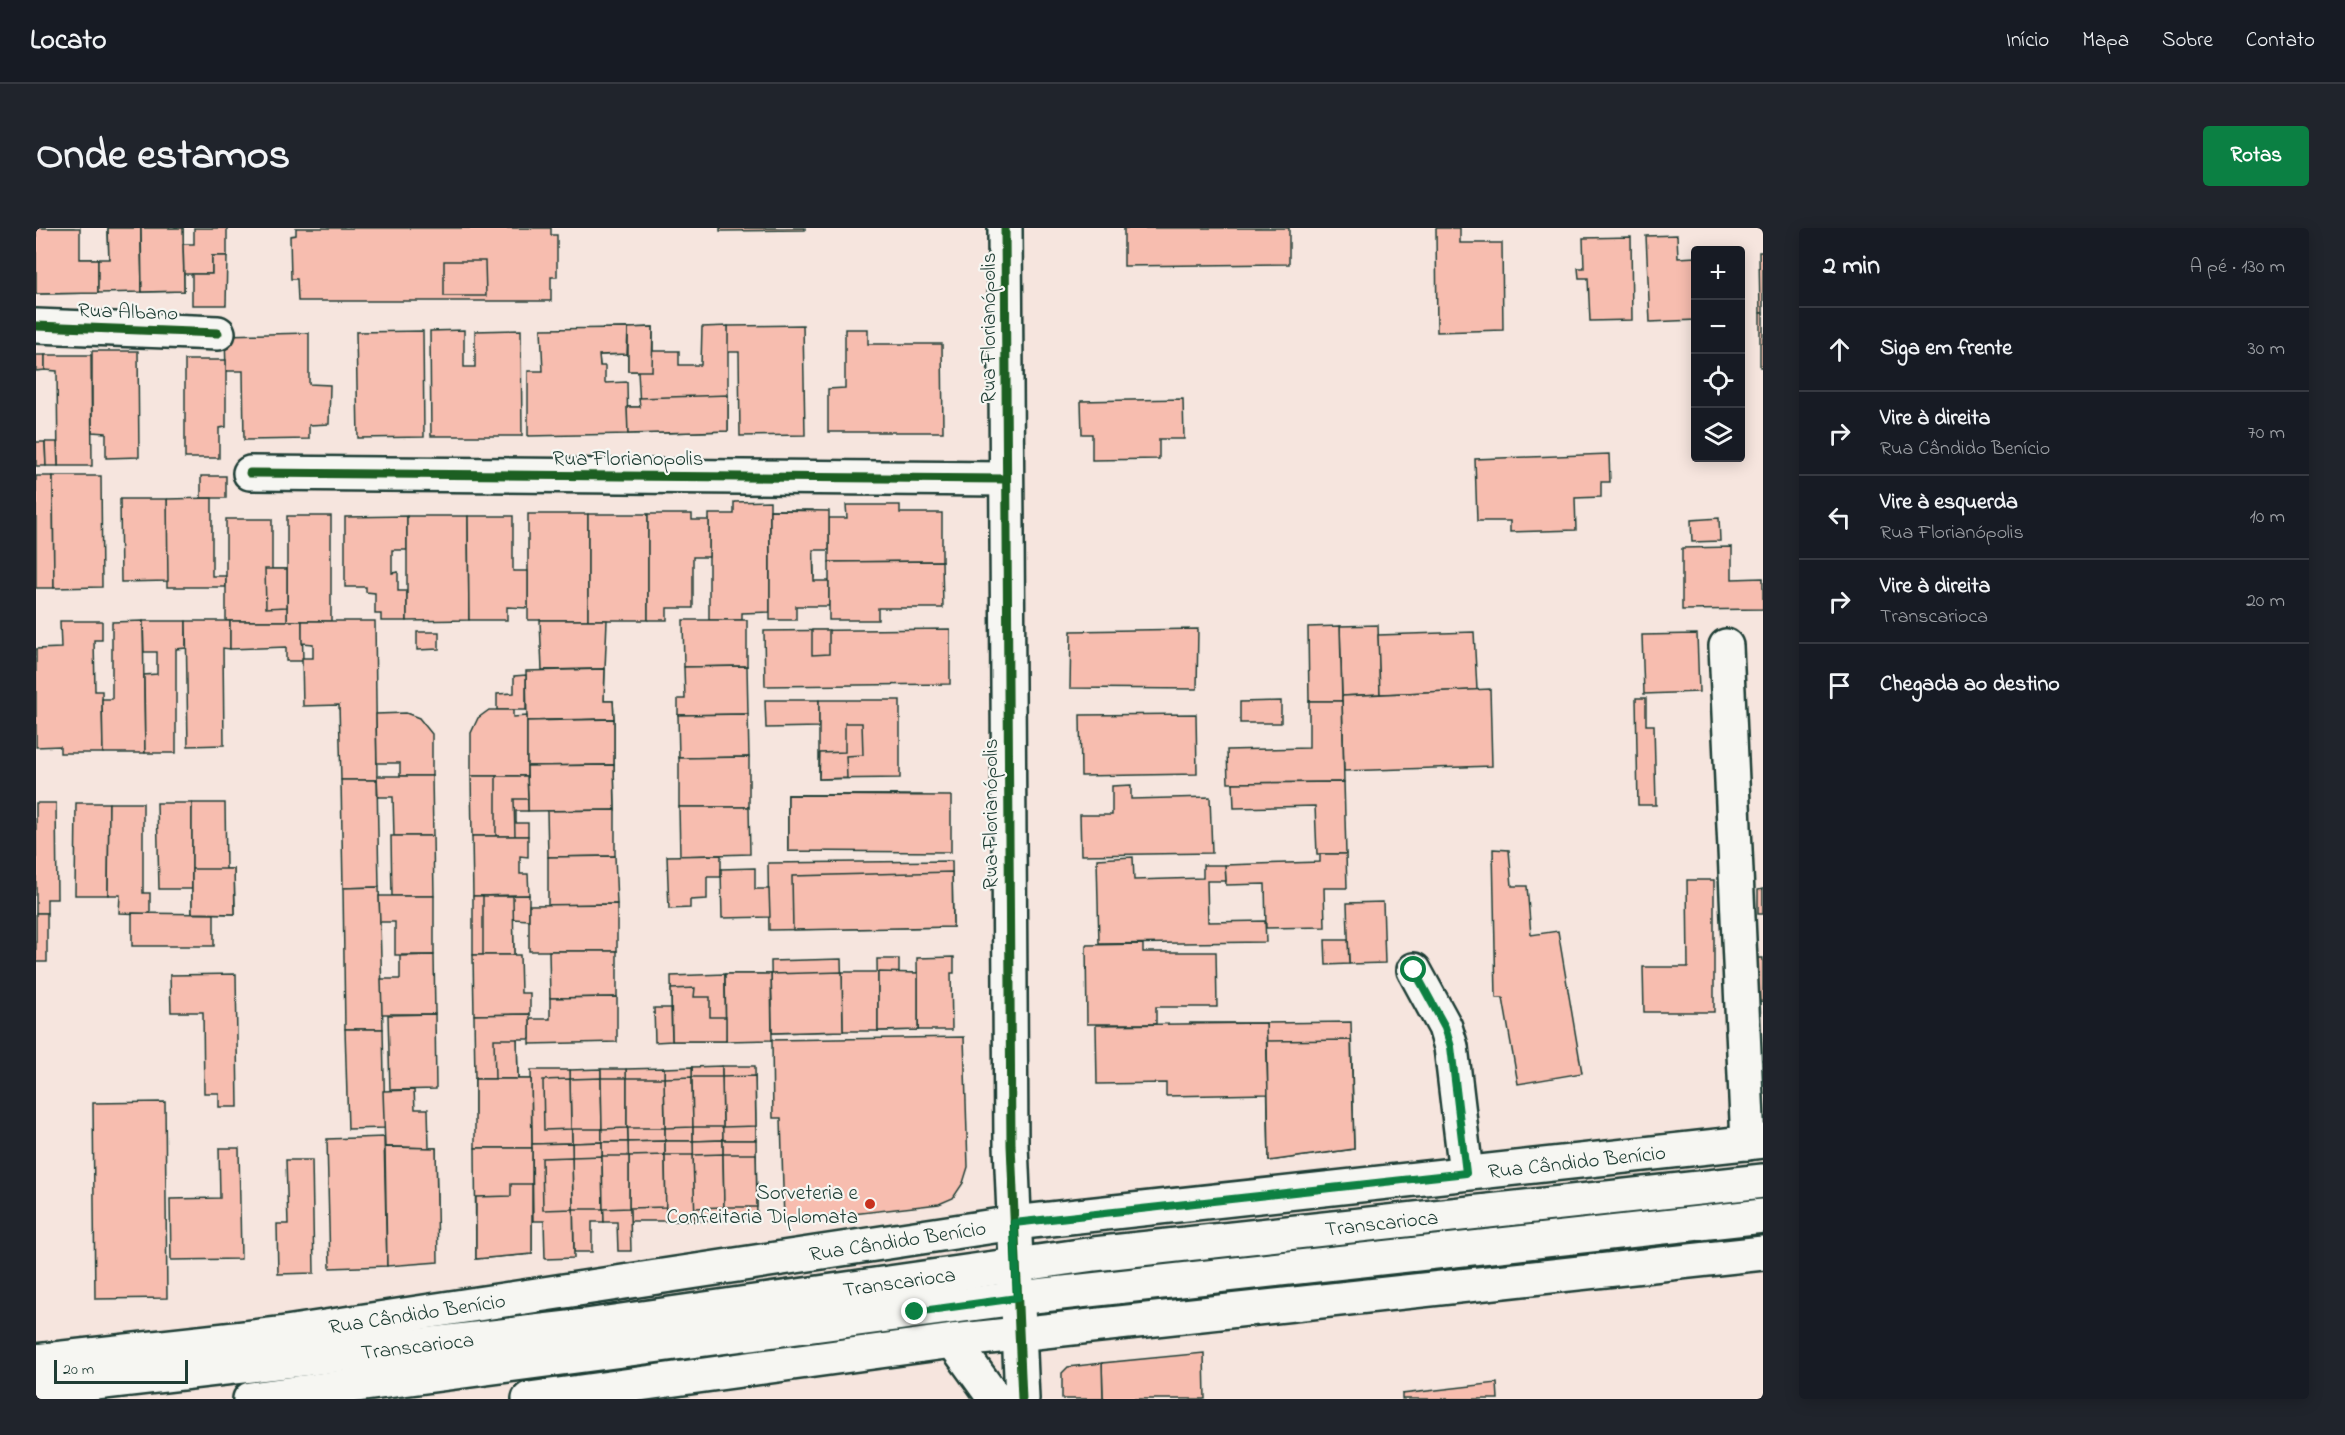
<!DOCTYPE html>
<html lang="pt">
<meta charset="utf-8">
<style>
body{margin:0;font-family:"Indie Flower",sans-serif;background:#20242c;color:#f1f3f6}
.controls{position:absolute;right:18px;top:18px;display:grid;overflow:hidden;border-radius:6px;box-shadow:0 3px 15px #0003}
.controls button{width:54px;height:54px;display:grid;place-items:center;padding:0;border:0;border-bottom:2px solid #363941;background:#171b24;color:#f1f3f6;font:30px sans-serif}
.scale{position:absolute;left:18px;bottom:15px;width:134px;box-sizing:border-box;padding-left:6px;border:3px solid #1f3d34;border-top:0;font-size:16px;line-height:21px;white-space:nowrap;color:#1f3d34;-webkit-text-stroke:4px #f6f6f2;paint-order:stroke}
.stop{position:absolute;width:18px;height:18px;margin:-14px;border:4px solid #0b8043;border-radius:50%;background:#fff}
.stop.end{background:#0b8043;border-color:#fff;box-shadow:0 2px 6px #0008}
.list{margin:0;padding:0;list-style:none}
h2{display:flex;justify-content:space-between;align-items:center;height:78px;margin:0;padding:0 24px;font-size:26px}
h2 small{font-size:20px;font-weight:400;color:#9ea1a6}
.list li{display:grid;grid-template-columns:39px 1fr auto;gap:18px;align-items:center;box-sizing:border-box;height:84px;padding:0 24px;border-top:2px solid #363941}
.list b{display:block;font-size:22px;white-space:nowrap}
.list p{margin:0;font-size:20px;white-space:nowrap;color:#9ea1a6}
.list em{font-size:20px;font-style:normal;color:#9ea1a6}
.icon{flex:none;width:33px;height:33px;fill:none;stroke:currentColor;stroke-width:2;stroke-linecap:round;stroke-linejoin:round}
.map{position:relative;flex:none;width:1727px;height:1171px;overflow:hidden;border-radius:6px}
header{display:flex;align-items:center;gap:36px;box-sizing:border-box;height:84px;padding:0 30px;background:#171b24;border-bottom:2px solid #363941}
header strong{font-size:28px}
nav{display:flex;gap:33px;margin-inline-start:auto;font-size:21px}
.intro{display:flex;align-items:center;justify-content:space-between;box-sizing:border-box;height:144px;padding:0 36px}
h1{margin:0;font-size:42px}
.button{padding:15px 27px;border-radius:6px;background:#0b8043;color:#fff;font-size:21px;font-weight:700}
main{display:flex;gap:36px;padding:0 36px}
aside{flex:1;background:#171b24;border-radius:6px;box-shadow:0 3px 15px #0003}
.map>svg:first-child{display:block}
</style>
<header>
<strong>Locato</strong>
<nav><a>Início</a><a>Mapa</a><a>Sobre</a><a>Contato</a></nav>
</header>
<div class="intro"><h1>Onde estamos</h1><a class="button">Rotas</a></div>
<main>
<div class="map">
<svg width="1727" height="1171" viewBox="0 0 1727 1171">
<rect width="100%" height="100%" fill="#f6e5de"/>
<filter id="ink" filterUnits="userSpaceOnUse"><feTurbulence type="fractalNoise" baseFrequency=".0167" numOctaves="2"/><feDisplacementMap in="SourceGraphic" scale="12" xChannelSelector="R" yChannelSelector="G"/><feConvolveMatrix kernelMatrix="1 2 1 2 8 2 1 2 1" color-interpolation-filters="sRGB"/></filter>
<g filter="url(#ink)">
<!-- building -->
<g fill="#f7bdaf" stroke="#1f3d34" stroke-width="1.5">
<polygon points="0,0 38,0 39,31 62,31 62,65 0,66"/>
<polygon points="0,0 44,0 44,31 62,31 62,65 0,66"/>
<polygon points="72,0 105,0 105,34 73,35"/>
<polygon points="72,0 105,0 106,64 62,65 62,31 73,31"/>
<polygon points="105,0 147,0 148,63 106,64"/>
<polygon points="105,0 147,0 148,63 106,64"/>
<polygon points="158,0 191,0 191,28 176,28 176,46 148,46 147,16 158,16"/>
<polygon points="260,0 515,0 515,7 521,7 521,49 515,49 515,73 262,73 261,51 255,51 254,8 260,7"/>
<polygon points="684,0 769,0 769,2 684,3"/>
<polygon points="1088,0 1253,0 1253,36 1088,38"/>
<polygon points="1400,0 1424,0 1424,15 1466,15 1467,102 1401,104"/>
<polygon points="1641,7 1642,30 1660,29 1660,92 1614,94 1610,8"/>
<polygon points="1595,9 1596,92 1554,93 1552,50 1543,50 1542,40 1548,40 1547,10"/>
<polygon points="1723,24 1727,24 1727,85 1724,85"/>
<polygon points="176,28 191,28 190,77 156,77 156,46 176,46"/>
<polygon points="408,33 449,33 450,68 408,68"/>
<rect x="1724" y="85" width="3" height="54"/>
<polygon points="767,97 769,207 704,208 703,124 691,124 692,98"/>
<polygon points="692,98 692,203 592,206 591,179 604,179 602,143 592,143 592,100 617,99 617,123 643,123 643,137 665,137 666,99"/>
<polygon points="617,99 616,143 592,143 592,100"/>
<polygon points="592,100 591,126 563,127 564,138 548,138 547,101"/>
<polygon points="592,100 591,126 563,127 564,138 569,138 569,155 591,154 592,206 492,208 492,143 507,143 505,101"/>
<polygon points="809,101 832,101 832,116 906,116 907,204 792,204 792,161 809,160"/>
<polygon points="428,102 428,139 439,139 439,103 485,102 486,208 395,208 394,103"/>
<polygon points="387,103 388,209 322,210 320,104"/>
<polygon points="273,105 273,156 294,157 293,196 273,197 273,211 208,212 207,143 190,143 189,107"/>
<polygon points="56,123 102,123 103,229 70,230 70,205 56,204"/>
<polygon points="0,127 9,127 9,142 0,143"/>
<polygon points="9,127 55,127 56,238 22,238 21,143 9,142"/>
<polygon points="149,132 190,132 190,199 183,200 183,230 149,230"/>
<polygon points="692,167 692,203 592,206 591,179 604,179 603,170"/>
<polygon points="1147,171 1148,211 1123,211 1123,231 1056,232 1056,206 1046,206 1045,173"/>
<polygon points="0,214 9,214 10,238 0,238"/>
<polygon points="9,214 21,214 22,238 10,238"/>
<polygon points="1573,226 1574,254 1565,254 1565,269 1539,270 1540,302 1474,304 1474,293 1441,293 1439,231"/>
<polygon points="0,248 17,248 18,360 0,360"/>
<polygon points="17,248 65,248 66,359 18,360"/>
<rect x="165" y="248" width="25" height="22"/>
<polygon points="176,270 176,348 190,348 190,359 131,359 131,271"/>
<polygon points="84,271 131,271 132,353 85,354"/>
<polygon points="734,273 734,384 706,385 706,392 673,392 673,286 698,286 698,274"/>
<polygon points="810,277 864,277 864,285 906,285 906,333 793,334 793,290 811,290"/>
<polygon points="734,282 777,282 778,350 734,351"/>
<polygon points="734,282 793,283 793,322 777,322 778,353 793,353 793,378 760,378 760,392 734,392"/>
<rect x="492" y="286" width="60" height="106"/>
<rect x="552" y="286" width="60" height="106"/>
<polygon points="612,286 656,286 656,292 673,292 673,329 657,329 657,380 631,380 631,392 612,392"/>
<rect x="251" y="288" width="44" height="105"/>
<polygon points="371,288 371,322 356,322 356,345 362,344 362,363 371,363 371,393 345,393 345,386 339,386 339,365 330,364 330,359 309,359 309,289"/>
<polygon points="371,288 432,288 433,392 371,393"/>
<polygon points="432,288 477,288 477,343 492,343 492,380 471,379 471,392 433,392"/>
<polygon points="1683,290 1684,313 1656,314 1655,292"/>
<polygon points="190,291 236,291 236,341 251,341 251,393 190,393"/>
<polygon points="1696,319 1696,351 1727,350 1727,381 1646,382 1646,320"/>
<polygon points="906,333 907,380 842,380 842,392 793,392 793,334"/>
<polygon points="229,341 251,341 251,379 230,380"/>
<polygon points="504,392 571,392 569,441 506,442"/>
<polygon points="647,392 711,392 711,438 648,439"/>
<polygon points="24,393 66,393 66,412 58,412 59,463 66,463 67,525 24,525 24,518 0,519 0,421 25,420"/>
<polygon points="107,393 109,525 67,525 66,471 76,471 76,394"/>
<polygon points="107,393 150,393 150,420 140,421 140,525 109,525 108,447 121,446 121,424 108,424"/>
<polygon points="150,393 194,393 194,421 187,420 188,517 152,518"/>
<polygon points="194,393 266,393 267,433 250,433 250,419 194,421"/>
<polygon points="266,393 339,393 341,552 305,552 303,477 267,478 266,430 277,430 277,416 266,415"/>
<polygon points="1342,397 1344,466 1306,468 1304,398"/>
<polygon points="1304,398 1306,473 1273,473 1272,399"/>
<polygon points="914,401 914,456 729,458 728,403"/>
<polygon points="1162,401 1161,461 1034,460 1035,403"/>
<polygon points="776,402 793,402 793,426 776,427"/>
<polygon points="381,404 403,404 403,421 381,422"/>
<polygon points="1438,404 1441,462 1344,466 1342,407"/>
<polygon points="1661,406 1663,464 1608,466 1606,407"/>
<polygon points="711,438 712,486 642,487 642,471 649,471 648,439"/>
<polygon points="569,441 568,473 577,473 578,491 509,492 509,442"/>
<polygon points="569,441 568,473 577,473 578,491 491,493 490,443"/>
<polygon points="490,447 490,482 461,482 461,466 478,465 478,448"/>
<polygon points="1454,461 1456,538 1308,543 1306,468"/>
<polygon points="1600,470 1610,470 1610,497 1618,497 1620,577 1602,577"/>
<polygon points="729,472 783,472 783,499 730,500"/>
<polygon points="783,472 864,472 864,550 783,551"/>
<polygon points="1245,473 1245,495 1204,495 1204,474"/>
<polygon points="1273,473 1306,473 1308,554 1192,555 1191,522 1273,520"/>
<polygon points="453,482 477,482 477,489 491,488 491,548 435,548 435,505 442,490"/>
<polygon points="370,485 383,490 396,506 396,548 364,548 364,535 341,535 340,486"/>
<polygon points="712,486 713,529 643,530 642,487"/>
<polygon points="1160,486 1161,546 1045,548 1044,487"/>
<polygon points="578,491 578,537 510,538 509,492"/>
<polygon points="578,491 578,537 491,538 491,493"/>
<polygon points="809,495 826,495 827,527 810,528 811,550 783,551 784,525 809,524"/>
<polygon points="713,529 713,579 643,579 643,530"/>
<polygon points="578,537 579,582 511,583 510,538"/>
<polygon points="578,537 579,582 492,583 491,538"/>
<polygon points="341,548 396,548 397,608 358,608 357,569 342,569"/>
<polygon points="435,548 491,548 492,583 480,583 480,595 492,595 492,608 436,608"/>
<polygon points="460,548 491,548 492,571 478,571 479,608 460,608"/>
<polygon points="305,552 341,552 343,659 307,660"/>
<polygon points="1308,554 1310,626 1281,626 1279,578 1198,580 1197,555"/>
<polygon points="1095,557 1095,571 1174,569 1176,625 1045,627 1044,587 1076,587 1076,558"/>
<rect x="752" y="567" width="134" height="56"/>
<rect x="752" y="567" width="110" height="56"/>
<polygon points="752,567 915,568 915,624 752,623"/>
<polygon points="0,575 20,575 21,671 11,671 11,685 0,685"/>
<polygon points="40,575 73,575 72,667 39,667"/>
<polygon points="73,575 107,575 107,665 114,665 114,686 83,685 84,667 72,667"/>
<polygon points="121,575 156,575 156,661 123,661"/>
<polygon points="156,575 189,575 190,641 198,641 199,686 156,685"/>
<polygon points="643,579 713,579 714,626 644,628"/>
<polygon points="579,582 579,628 512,629 511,583"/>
<polygon points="355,608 397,608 398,668 356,668"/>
<polygon points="436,608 492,608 492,629 484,628 484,646 492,646 493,667 437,668"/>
<polygon points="1457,621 1473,622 1476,658 1491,658 1495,707 1522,703 1546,845 1482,856 1467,770 1460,770"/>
<polygon points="1284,626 1310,626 1311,660 1288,660 1289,699 1230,700 1229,656 1190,657 1189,637 1284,634"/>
<polygon points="685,627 685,649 671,649 671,671 654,672 654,680 633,681 631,628"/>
<polygon points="579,628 581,676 512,677 512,629"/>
<polygon points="1097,629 1098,652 1167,650 1167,637 1189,637 1190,653 1171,653 1172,694 1229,693 1230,714 1063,716 1061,631"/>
<polygon points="916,633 917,699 733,702 732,635"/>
<polygon points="719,640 719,661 733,661 734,689 686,690 685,641"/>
<polygon points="156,641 198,641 199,686 156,685"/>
<polygon points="916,644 917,699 757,702 756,648"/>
<polygon points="1651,652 1678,652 1678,784 1608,784 1607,739 1652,739"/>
<polygon points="343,659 347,801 309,801 307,660"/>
<polygon points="1727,661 1727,686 1722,686 1722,662"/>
<polygon points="493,667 493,692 477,691 478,727 437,727 437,668"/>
<polygon points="343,668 398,668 398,727 359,727 359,694 344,694"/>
<polygon points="447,668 477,668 478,727 447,727"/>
<polygon points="1347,674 1349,735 1313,736 1311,675"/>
<polygon points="581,676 581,723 493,723 493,677"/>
<rect x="0" y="685" width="11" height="49"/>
<polygon points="96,685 178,686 178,718 96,718"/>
<polygon points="1289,712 1312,712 1313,736 1290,737"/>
<polygon points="1107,716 1107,724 1180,724 1181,779 1120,779 1120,796 1051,796 1050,717"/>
<polygon points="513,723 581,723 581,769 514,770"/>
<polygon points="398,727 399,786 346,786 345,751 364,751 364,728"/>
<polygon points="437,727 484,727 485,765 494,765 494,786 438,787"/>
<polygon points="918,729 918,745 915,745 916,802 882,802 881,730"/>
<polygon points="1716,730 1727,730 1727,773 1717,774"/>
<polygon points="805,731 807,803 736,805 735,733"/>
<polygon points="841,731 863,731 863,745 882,745 882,802 842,803"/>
<polygon points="806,744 842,744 842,803 807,803"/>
<polygon points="806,744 807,803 736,805 735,746"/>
<polygon points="842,744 882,745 882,802 842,803"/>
<polygon points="200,746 202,879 183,879 183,865 168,865 167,784 135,784 134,747"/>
<polygon points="689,746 690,813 636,813 635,748"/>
<polygon points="689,746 735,746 736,778 727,778 727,800 690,801"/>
<polygon points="689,746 735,746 736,812 690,813"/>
<polygon points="659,760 658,769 674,769 674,789 690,789 690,813 636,813 635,761"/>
<polygon points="581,769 581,814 494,816 494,791 514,791 514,770"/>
<polygon points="618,780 635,780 636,813 619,814"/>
<polygon points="399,786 400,861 354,862 352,787"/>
<polygon points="494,786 494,811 481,811 482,851 439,851 438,787"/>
<polygon points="1315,794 1318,921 1233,933 1230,795"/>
<polygon points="1154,795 1230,795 1231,823 1154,824"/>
<polygon points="1230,795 1232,866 1130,868 1130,855 1061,856 1060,797"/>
<polygon points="309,801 347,801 349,900 312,901"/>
<polygon points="928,809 932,939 927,955 917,970 903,976 748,994 745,890 737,890 736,812"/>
<polygon points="458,811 481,811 482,851 459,851"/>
<polygon points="1315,812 1318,921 1233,933 1231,813"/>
<polygon points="686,838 687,912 657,913 656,839"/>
<polygon points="686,838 719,838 720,912 687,912"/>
<polygon points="656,839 657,913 629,913 628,840"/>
<polygon points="628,840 629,913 592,914 590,841"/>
<polygon points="565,841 566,914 536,915 534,842"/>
<polygon points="565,841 590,841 592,914 566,914"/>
<polygon points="495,842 534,842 536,915 496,916"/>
<polygon points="719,848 720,898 687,899 686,849"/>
<polygon points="656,849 657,899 629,900 628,850"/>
<polygon points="656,849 686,849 687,899 657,899"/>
<polygon points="565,850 566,901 535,901 534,851"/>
<polygon points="565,850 591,850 591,900 566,901"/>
<polygon points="591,850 628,850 629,900 591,900"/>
<rect x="439" y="851" width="56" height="35"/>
<polygon points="439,851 495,851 496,920 439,920"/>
<polygon points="534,851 535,901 508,902 507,852"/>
<polygon points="378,862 379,881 392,881 393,920 349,919 347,863"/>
<polygon points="129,874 131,1070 59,1071 57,875"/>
<polygon points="348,909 351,1038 294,1040 291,911"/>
<polygon points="687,912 688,992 659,993 657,913"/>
<polygon points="687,912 720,912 721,992 688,992"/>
<polygon points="629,913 630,993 594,993 592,914"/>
<polygon points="629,913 657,913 659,993 630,993"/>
<polygon points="566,914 568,994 556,994 556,1024 538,1024 536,915"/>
<polygon points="566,914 592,914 595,1023 582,1023 581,994 568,994"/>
<polygon points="536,915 538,1030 509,1031 508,993 497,993 496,916"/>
<polygon points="349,919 400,920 401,977 382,977 382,999 375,999 375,986 350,986 350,973 356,972 356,963 350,963"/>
<polygon points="349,919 400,920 402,1034 351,1038"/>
<polygon points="183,920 203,920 205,1031 135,1032 134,971 184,970"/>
<polygon points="439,920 496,920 496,1026 440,1031"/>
<polygon points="687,926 688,979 658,980 657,927"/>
<polygon points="687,926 720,926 721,979 688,979"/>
<polygon points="629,927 630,979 593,980 593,928"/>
<polygon points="629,927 657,927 659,993 630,993"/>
<polygon points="566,928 567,981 537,981 536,929"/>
<polygon points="566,928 593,928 593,980 567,981"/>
<polygon points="536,929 537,981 507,982 506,930"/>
<polygon points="250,932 276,932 278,1045 242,1046 241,996 252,996"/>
<polygon points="475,956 496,956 496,1026 440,1031 440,969 475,968"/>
<polygon points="1168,1125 1169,1171 1067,1171 1066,1135"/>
<polygon points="1066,1135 1067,1171 1026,1171 1026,1145 1032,1139"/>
<polygon points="1461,1155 1462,1171 1366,1171 1366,1166"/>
</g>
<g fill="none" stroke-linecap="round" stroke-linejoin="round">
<defs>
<g id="minor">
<polyline points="969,0 975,917 986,1171"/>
<polyline points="0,98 182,105"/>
<polyline points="214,245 970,251"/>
<polyline points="1690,418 1712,915"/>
<polyline points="1378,742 1409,799 1415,819 1430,945"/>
<path id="s1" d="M0 1162 550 1098 1058 1026 1727 953"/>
<polyline points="214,1171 981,1070 1727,988"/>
</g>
<g id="major">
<polyline points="917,1113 959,1171"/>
<path id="s2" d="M0 1133 243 1106 978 995 1727 913"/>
<polyline points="493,1171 917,1113 1727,1025"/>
</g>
</defs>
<!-- minor casing -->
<use href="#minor" stroke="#1f3d34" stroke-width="38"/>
<!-- major casing -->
<use href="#major" stroke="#1f3d34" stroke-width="38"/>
<!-- minor -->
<use href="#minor" stroke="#f6f6f2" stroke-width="33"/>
<!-- major -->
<use href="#major" stroke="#f6f6f2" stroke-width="33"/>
<defs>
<g id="cycleway">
<polyline points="969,0 975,917 986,1171"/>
<polyline points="0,98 182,105"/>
<polyline points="214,245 970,251"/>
</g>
</defs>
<!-- cycleway casing -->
<use href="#cycleway" stroke="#f6f6f2" stroke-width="13"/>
<!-- cycleway -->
<use href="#cycleway" stroke="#1b5e20" stroke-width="9"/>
</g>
</g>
<g fill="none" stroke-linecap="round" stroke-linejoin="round" filter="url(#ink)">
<!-- route -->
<polyline stroke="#0b8043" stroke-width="8" points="879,1084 981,1070 978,995 1430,945 1415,819 1409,799 1378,742"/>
</g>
<!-- markers -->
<circle fill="#c8321e" stroke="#f6f6f2" stroke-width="2" cx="834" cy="976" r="6"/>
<g text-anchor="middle" stroke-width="4.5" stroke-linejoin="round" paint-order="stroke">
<!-- street labels -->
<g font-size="21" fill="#1f3d34" stroke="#f6f6f2">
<text transform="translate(92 83) rotate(2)" y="7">Rua Albano</text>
<text transform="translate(952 100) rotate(-90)" y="7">Rua Florianópolis</text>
<text x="592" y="237">Rua Florianopolis</text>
<text transform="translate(954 586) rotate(-90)" y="7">Rua Florianópolis</text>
<text dy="7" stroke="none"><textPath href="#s2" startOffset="1554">Rua Cândido Benício</textPath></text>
<text dy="7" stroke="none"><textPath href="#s1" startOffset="1356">Transcarioca</textPath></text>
<text dy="7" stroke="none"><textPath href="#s2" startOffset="870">Rua Cândido Benício</textPath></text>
<text dy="7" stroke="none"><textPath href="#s1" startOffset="870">Transcarioca</textPath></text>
<text dy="7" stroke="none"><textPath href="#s2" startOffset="384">Rua Cândido Benício</textPath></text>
<text dy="7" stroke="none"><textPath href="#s1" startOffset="384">Transcarioca</textPath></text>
</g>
<!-- poi labels -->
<g font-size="21" fill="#1f3d34" stroke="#f6f6f2" text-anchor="end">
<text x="822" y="971">Sorveteria e<tspan x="822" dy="24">Confeitaria Diplomata</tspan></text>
</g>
</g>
</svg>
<div class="controls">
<button>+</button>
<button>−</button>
<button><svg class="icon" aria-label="locate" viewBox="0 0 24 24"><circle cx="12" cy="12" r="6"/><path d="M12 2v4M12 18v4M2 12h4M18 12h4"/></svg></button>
<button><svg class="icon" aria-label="layers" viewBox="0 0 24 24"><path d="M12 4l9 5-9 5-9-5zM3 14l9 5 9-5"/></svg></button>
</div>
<div class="scale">20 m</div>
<div class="stop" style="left:1378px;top:742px"></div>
<div class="stop end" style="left:879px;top:1084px"></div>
</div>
<aside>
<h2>2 min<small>A pé · 130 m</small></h2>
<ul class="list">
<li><svg class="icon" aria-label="ahead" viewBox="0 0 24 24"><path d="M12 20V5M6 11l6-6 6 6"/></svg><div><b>Siga em frente</b></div><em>30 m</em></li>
<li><svg class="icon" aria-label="right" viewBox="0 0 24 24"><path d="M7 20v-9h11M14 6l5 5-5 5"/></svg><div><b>Vire à direita</b><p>Rua Cândido Benício</p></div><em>70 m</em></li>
<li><svg class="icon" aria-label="left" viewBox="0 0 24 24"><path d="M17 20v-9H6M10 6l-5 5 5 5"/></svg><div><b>Vire à esquerda</b><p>Rua Florianópolis</p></div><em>10 m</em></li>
<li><svg class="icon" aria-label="right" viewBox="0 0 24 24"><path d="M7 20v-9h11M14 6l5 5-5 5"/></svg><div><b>Vire à direita</b><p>Transcarioca</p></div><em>20 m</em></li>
<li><svg class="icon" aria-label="arrive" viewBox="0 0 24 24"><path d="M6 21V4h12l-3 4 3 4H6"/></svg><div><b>Chegada ao destino</b></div></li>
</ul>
</aside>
</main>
